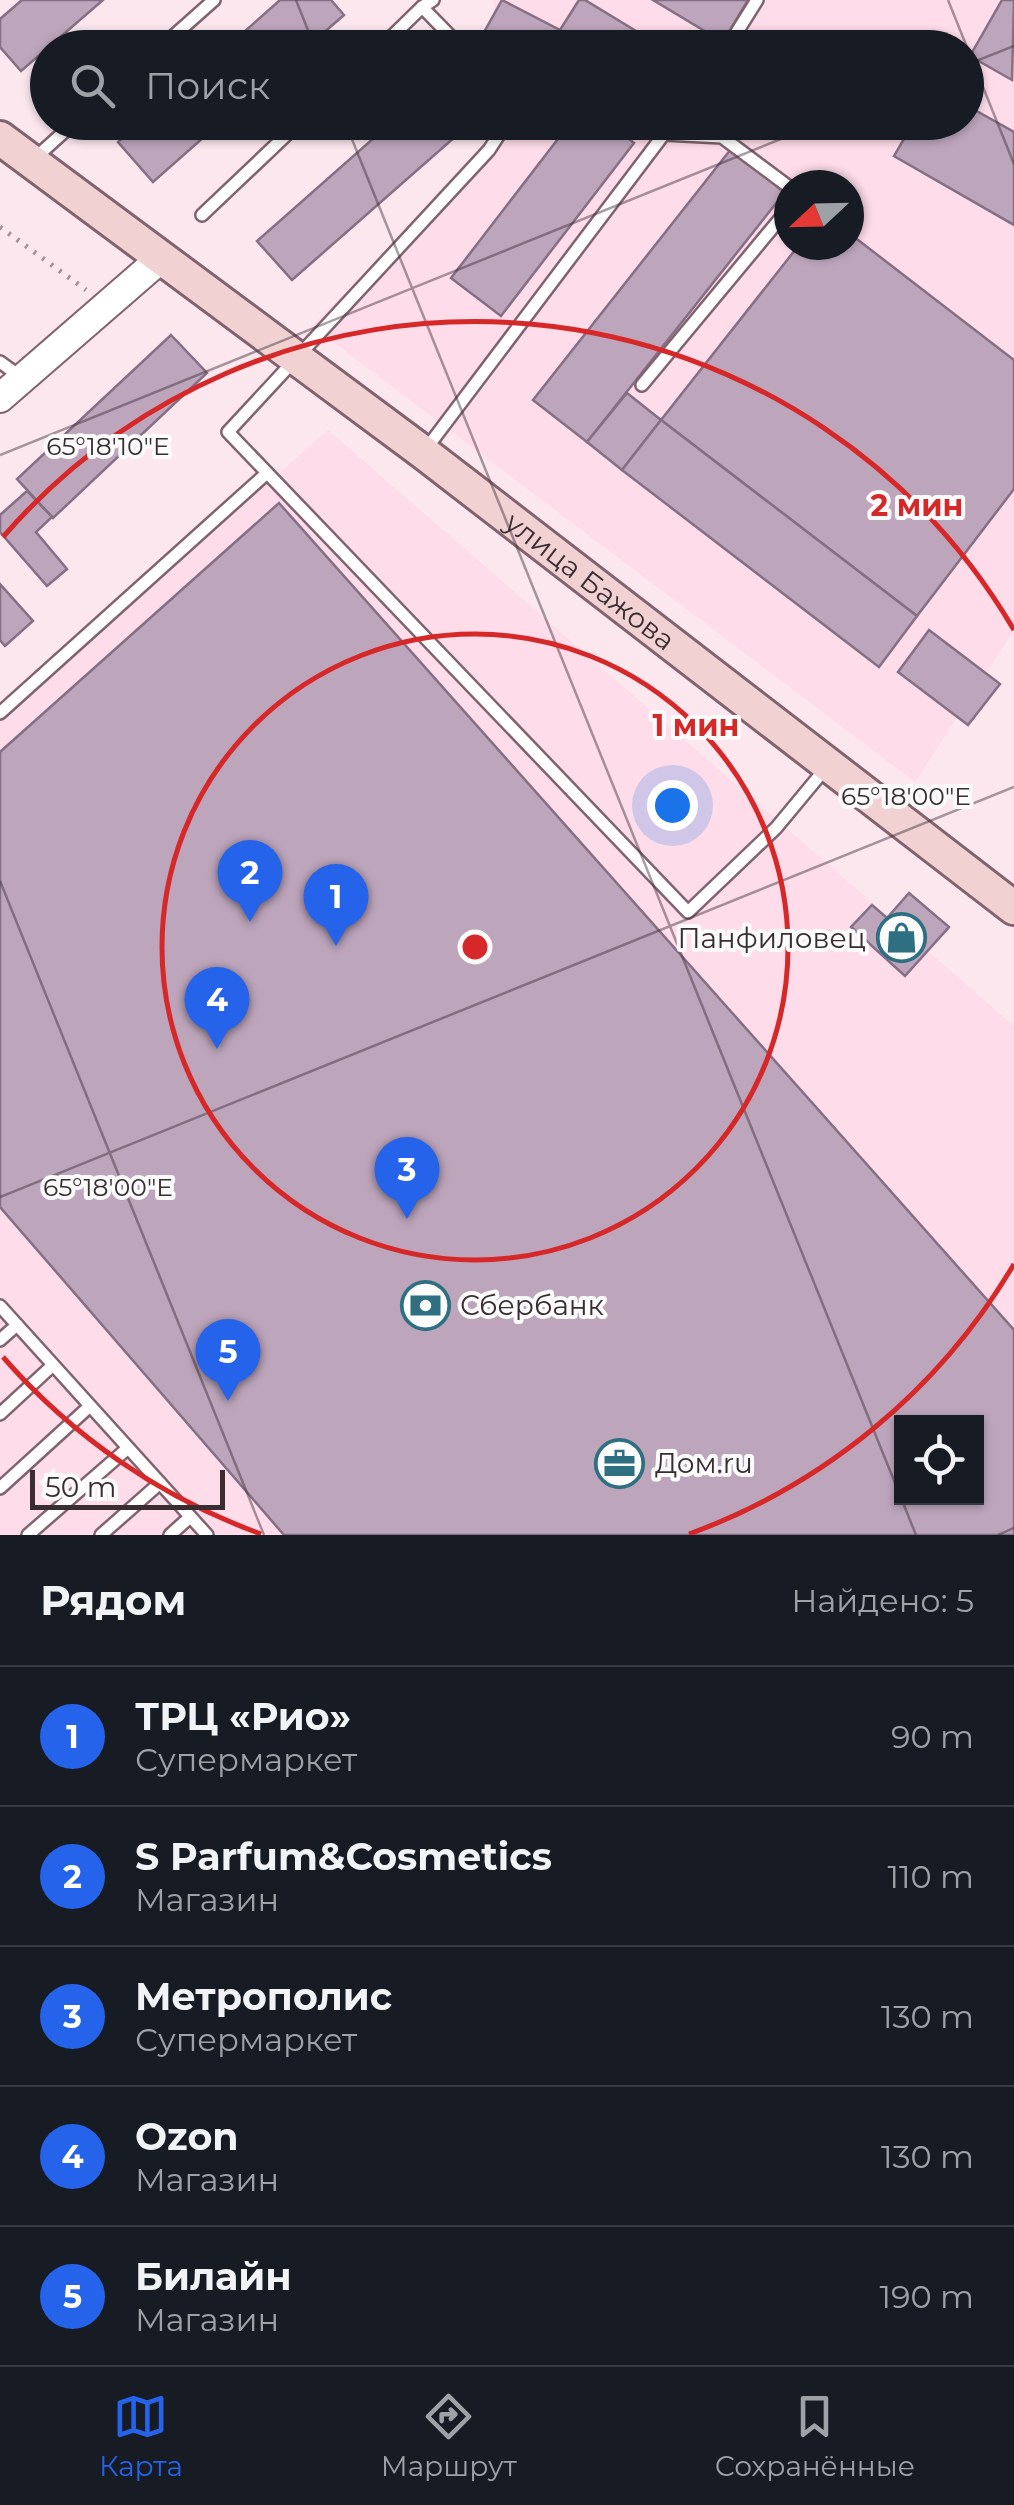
<!DOCTYPE html>
<html lang="ru">
<meta charset="utf-8">
<style>
body{margin:0;font-family:Montserrat,sans-serif;background:#20242c;color:#f1f3f6}
.controls{position:absolute;right:30px;bottom:30px;display:grid;overflow:hidden;border-radius:0px;box-shadow:0 2px 8px #0004}
.controls button{width:90px;height:90px;display:grid;place-items:center;padding:0;border:0;border-bottom:2px solid #363941;background:#171b24;color:#f1f3f6;font:50px sans-serif}
.compass{position:absolute;left:774px;top:170px;width:90px;height:90px;border-radius:50%;background:#171b24;box-shadow:0 2px 8px #0004;rotate:248deg}
.scale{position:absolute;left:30px;bottom:25px;width:195px;box-sizing:border-box;padding-left:10px;border:5px solid #3a2d32;border-top:0;font-size:28px;line-height:35px;white-space:nowrap;color:#3a2d32;-webkit-text-stroke:8px #fbfbfb;paint-order:stroke}
.you{position:absolute;left:672px;top:805px;width:35px;height:35px;margin:-25px;border:8px solid #fff;border-radius:50%;background:#1a73e8;box-shadow:0 0 0 15px #1a73e833}
.badge{display:grid;place-items:center;width:65px;height:65px;border-radius:50%;background:#2563eb;color:#fff;font-size:32px;font-weight:700}
.pin{position:absolute;translate:-50% -82px;filter:drop-shadow(0 2px 5px #0008)}
.pin::after{content:'';position:absolute;top:52px;width:35px;height:30px;background:inherit;clip-path:polygon(0 0,100% 0,50% 100%)}
.list{margin:0;padding:0;list-style:none}
h2{display:flex;justify-content:space-between;align-items:center;height:130px;margin:0;padding:0 40px;font-size:42px}
h2 small{font-size:32px;font-weight:400;color:#9ea1a6}
.list li{display:grid;grid-template-columns:65px 1fr auto;gap:30px;align-items:center;box-sizing:border-box;height:140px;padding:0 40px;border-top:2px solid #363941}
.list b{display:block;font-size:38px;white-space:nowrap}
.list p{margin:0;font-size:32px;white-space:nowrap;color:#9ea1a6}
.list em{font-size:32px;font-style:normal;color:#9ea1a6}
.icon{flex:none;width:55px;height:55px;fill:none;stroke:currentColor;stroke-width:2;stroke-linecap:round;stroke-linejoin:round}
.map{position:relative;flex:none;width:1014px;height:1535px;overflow:hidden}
.search{position:absolute;background:#171b24;box-shadow:0 2px 8px #0004;left:30px;right:30px;top:30px;height:110px;display:flex;align-items:center;gap:25px;box-sizing:border-box;padding:0 35px;border-radius:55px;color:#9ea1a6;font-size:38px}
.sheet{height:830px;background:#171b24}
nav{display:flex;justify-content:space-around;align-items:center;box-sizing:border-box;height:140px;border-top:2px solid #363941;background:#171b24;font-size:28px;color:#9ea1a6}
nav a{display:grid;justify-items:center;gap:5px}
nav .on{color:#2563eb}
.map>svg:first-child{display:block}
</style>
<div class="map">
<svg width="1014" height="1535" viewBox="0 0 1014 1535">
<rect width="100%" height="100%" fill="#fce7ef"/>
<!-- built -->
<g fill="#fedce9" fill-rule="evenodd">
<path d="M493 0H1014V630L915 782 312 326 512 123 966 122V48L500 47ZM789 185H849V245H789Z"/>
<path d="M328 430 1014 1026V1535H0V720ZM902 1422H976V1498H902Z"/>
</g>
<!-- building -->
<g fill="#bda5bc" stroke="#856f84" stroke-width="2.5" fill-rule="evenodd">
<polygon points="22,0 103,0 21,71 0,47 0,19"/>
<polygon points="280,0 331,0 344,15 306,48 226,48"/>
<polygon points="502,0 560,30 550,48 487,48 478,43"/>
<polygon points="579,0 585,0 664,48 610,44 582,48 558,33"/>
<polygon points="653,0 748,0 723,42"/>
<polygon points="1002,0 1014,0 1012,80 970,56"/>
<polygon points="966,105 1014,132 1014,225 894,156 912,125 930,135 937,122 966,122"/>
<polygon points="141,122 221,122 153,182 118,142"/>
<polygon points="392,122 472,122 292,280 257,241"/>
<polygon points="571,122 608,122 634,143 501,316 451,278"/>
<polygon points="731,149 785,192 587,442 533,400"/>
<polygon points="849,233 1014,360 1014,489 917,616 661,420 799,245 849,245"/>
<polygon points="171,335 207,373 53,518 17,479"/>
<polygon points="627,393 661,420 622,470 587,442"/>
<polygon points="661,420 917,616 879,667 622,470"/>
<polygon points="27,491 52,517 36,532 67,569 47,586 0,532 0,515"/>
<path d="M279 503 1014 1330V1535H284L0 1207V752ZM902 1422H976V1498H902Z"/>
<polygon points="0,584 33,621 5,646 0,640"/>
<polygon points="929,630 1000,684 968,725 898,672"/>
<polygon points="909,893 949,927 905,976 851,927 872,905 887,918"/>
</g>
<g fill="none" stroke-linecap="round" stroke-linejoin="round">
<defs>
<g id="service">
<polyline points="433,0 422,7 462,48"/>
<polyline points="160,48 214,0"/>
<polyline points="380,48 422,7"/>
<polyline points="727,48 757,0"/>
<polyline points="507,122 489,150 228,432 688,912 776,828 825,769"/>
<polyline points="34,159 75,122"/>
<polyline points="202,215 300,122"/>
<polyline points="0,362 22,378"/>
<polyline points="642,385 789,208"/>
<polyline points="426,449 664,134 722,137 789,187"/>
<polyline points="0,713 267,473"/>
<polyline points="0,1306 207,1535"/>
<polyline points="0,1340 17,1325"/>
<polyline points="0,1414 53,1365"/>
<polyline points="0,1488 90,1406"/>
<polyline points="28,1535 128,1448"/>
<polyline points="101,1535 160,1483"/>
<polyline points="170,1535 190,1517"/>
</g>
<polyline id="tertiary" points="0,398 159,260"/>
<g id="secondary">
<path id="s1" d="M0 138 424 453 1014 908"/>
</g>
</defs>
<!-- service casing -->
<use href="#service" stroke="#81636f" stroke-width="16"/>
<!-- tertiary casing -->
<use href="#tertiary" stroke="#81636f" stroke-width="32"/>
<!-- secondary casing -->
<use href="#secondary" stroke="#81636f" stroke-width="38"/>
<!-- path -->
<polyline stroke="#a29198" stroke-width="5" stroke-dasharray="2.5 8" stroke-linecap="butt" points="0,227 86,290"/>
<!-- service -->
<use href="#service" stroke="#fff" stroke-width="11"/>
<!-- tertiary -->
<use href="#tertiary" stroke="#fff" stroke-width="28"/>
<!-- secondary -->
<use href="#secondary" stroke="#f1d1d2" stroke-width="32"/>
</g>
<!-- ticks -->
<path fill="none" stroke="#3a2d32" stroke-width="2.5" stroke-opacity="0.45" d="M296 0 315 48M948 0 1014 164M966 65 1014 46M345 122 916 1535M0 455 823 122M0 881 264 1535M0 1197 1014 787M998 1535 1014 1528"/>
<!-- distance rings -->
<g fill="none" stroke="#d62828" stroke-width="5">
<circle cx="475" cy="947" r="313"/>
<path d="M1014 1264A625 625 0 0 1 689 1534M261 1534A625 625 0 0 1 3 1357M3 537A625 625 0 0 1 1014 630"/>
</g>
<!-- icons -->
<defs>
<symbol id="shop-ring" viewBox="-11 -11 22 22"><circle r="9.5" fill="#fbfbfb" stroke="#2e6f82" stroke-width="1.5"/><path d="M-5-2.5h2.3a2.7 3.5 0 0 1 5.4 0H5L5.5 6h-11ZM-1.5-2.5h3a1.5 2.3 0 0 0-3 0Z" fill="#2e6f82"/></symbol>
<symbol id="bank-ring" viewBox="-11 -11 22 22"><circle r="9.5" fill="#fbfbfb" stroke="#2e6f82" stroke-width="1.5"/><path d="M-6-4H6V4H-6ZM0-2.3a2.3 2.3 0 1 0 0 4.6a2.3 2.3 0 1 0 0-4.6Z" fill="#2e6f82"/></symbol>
<symbol id="office-ring" viewBox="-11 -11 22 22"><circle r="9.5" fill="#fbfbfb" stroke="#2e6f82" stroke-width="1.5"/><path d="M-6-3h4V-5.5h4V-3h4V5H-6ZM-1-4.5V-3h2v-1.5ZM-6 0V1H6V0Z" fill="#2e6f82"/></symbol>
</defs>
<g fill-rule="evenodd">
<use href="#shop-ring" x="874" y="910" width="55" height="55"/>
<use href="#bank-ring" x="398" y="1278" width="55" height="55"/>
<use href="#office-ring" x="592" y="1436" width="55" height="55"/>
</g>
<g text-anchor="middle" stroke-width="8" stroke-linejoin="round" paint-order="stroke">
<!-- street labels -->
<g font-size="28" fill="#3a2d32" stroke="#fbfbfb">
<text dy="10" stroke="none"><textPath href="#s1" startOffset="738">улица Бажова</textPath></text>
</g>
<!-- poi labels -->
<g font-size="28" fill="#3a2d32" stroke="#fbfbfb" text-anchor="start">
<text x="866" y="948" text-anchor="end">Панфиловец</text>
<text x="460" y="1315">Сбербанк</text>
<text x="655" y="1473">Дом.ru</text>
</g>
</g>
<g font-size="25" text-anchor="middle" fill="#3a2d32" stroke="#fbfbfb" stroke-width="8" stroke-linejoin="round" paint-order="stroke">
<text x="108" y="455">65°18'10"E</text>
<text x="906" y="805">65°18'00"E</text>
<text x="108" y="1196">65°18'00"E</text>
</g>
<circle cx="475" cy="947" r="15" fill="#d62828" stroke="#fbfbfb" stroke-width="5"/>
<g font-size="30" text-anchor="middle" font-weight="bold" fill="#d62828" stroke="#fbfbfb" stroke-width="8" stroke-linejoin="round" paint-order="stroke">
<text x="917" y="516">2 мин</text>
<text x="696" y="736">1 мин</text>
</g>
</svg>
<div class="controls">
<button><svg class="icon" aria-label="locate" viewBox="0 0 24 24"><circle cx="12" cy="12" r="6"/><path d="M12 2v4M12 18v4M2 12h4M18 12h4"/></svg></button>
</div>
<svg class="compass" viewBox="-18 -18 36 36"><path d="M0-13l5 13h-10z" fill="#e53935"/><path d="M0 13l5-13h-10z" fill="#9ea1a6"/></svg>
<div class="scale">50 m</div>
<div class="you"></div>
<div class="pin badge" style="left:336px;top:946px">1</div>
<div class="pin badge" style="left:250px;top:922px">2</div>
<div class="pin badge" style="left:407px;top:1219px">3</div>
<div class="pin badge" style="left:217px;top:1049px">4</div>
<div class="pin badge" style="left:228px;top:1401px">5</div>
<div class="search"><svg class="icon" aria-label="search" viewBox="0 0 24 24"><circle cx="10" cy="10" r="6"/><path d="M15 15l6 6"/></svg>Поиск</div>
</div>
<section class="sheet">
<h2>Рядом<small>Найдено: 5</small></h2>
<ul class="list">
<li><span class="badge">1</span><div><b>ТРЦ «Рио»</b><p>Супермаркет</p></div><em>90 m</em></li>
<li><span class="badge">2</span><div><b>S Parfum&amp;Cosmetics</b><p>Магазин</p></div><em>110 m</em></li>
<li><span class="badge">3</span><div><b>Метрополис</b><p>Супермаркет</p></div><em>130 m</em></li>
<li><span class="badge">4</span><div><b>Ozon</b><p>Магазин</p></div><em>130 m</em></li>
<li><span class="badge">5</span><div><b>Билайн</b><p>Магазин</p></div><em>190 m</em></li>
</ul>
</section>
<nav>
<a class="on"><svg class="icon" aria-label="map" viewBox="0 0 24 24"><path d="M3 6l6-2 6 2 6-2v14l-6 2-6-2-6 2zM9 4v14M15 6v14"/></svg>Карта</a>
<a><svg class="icon" aria-label="directions" viewBox="0 0 24 24"><path d="M12 3l9 9-9 9-9-9zM9 14v-3h6M13 9l2 2-2 2"/></svg>Маршрут</a>
<a><svg class="icon" aria-label="saved" viewBox="0 0 24 24"><path d="M7 4h10v16l-5-4-5 4z"/></svg>Сохранённые</a>
</nav>
